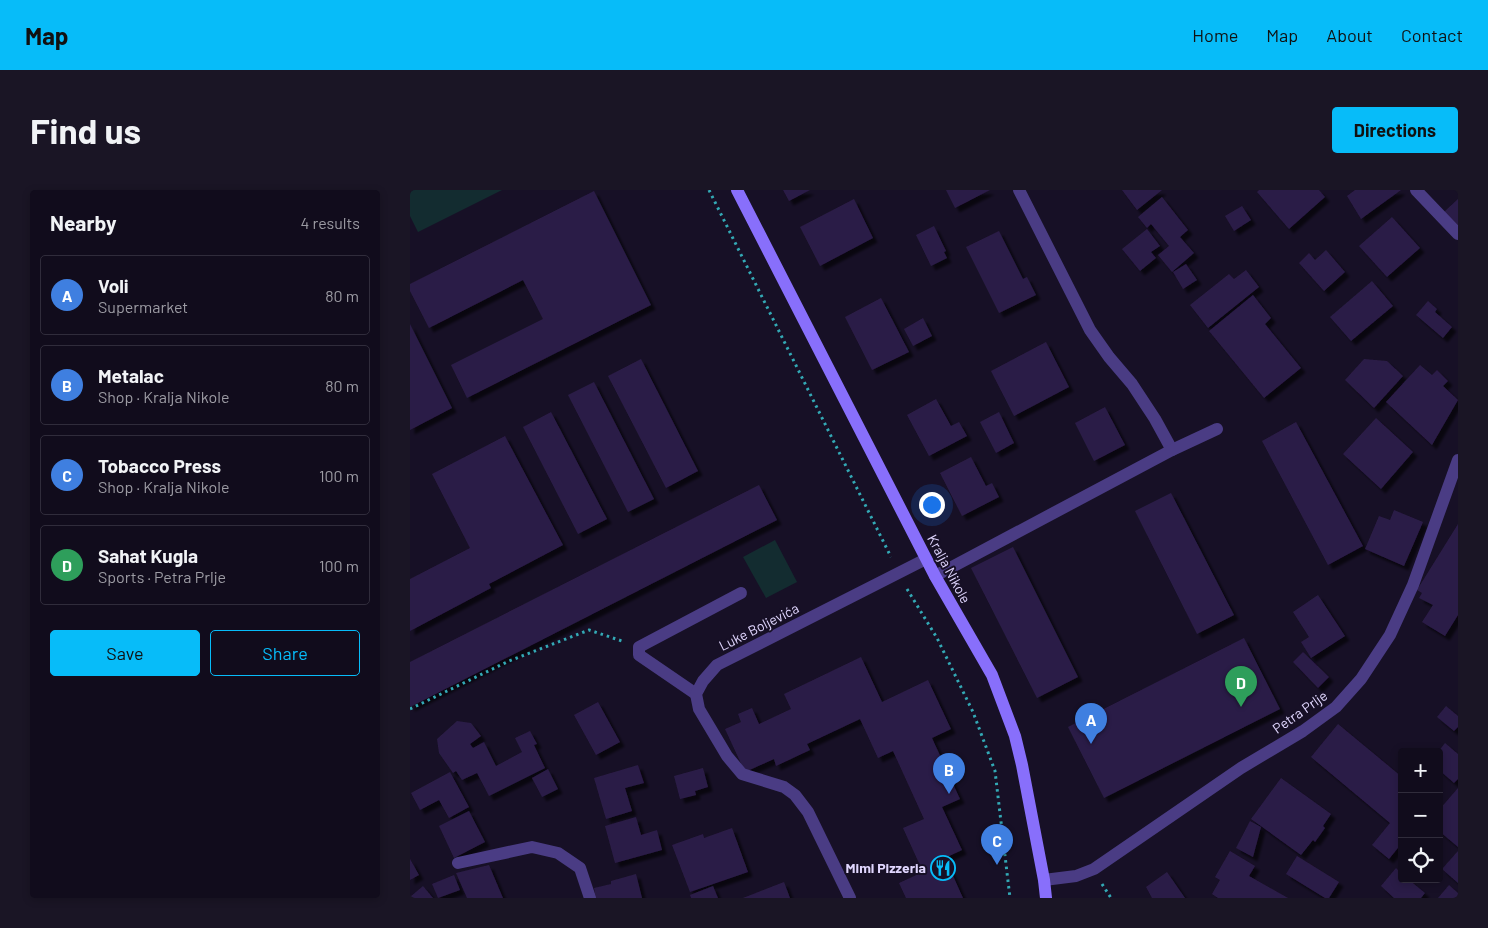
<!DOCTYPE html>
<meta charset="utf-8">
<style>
body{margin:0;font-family:Barlow,sans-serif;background:#1a1525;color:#f1f3f6}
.controls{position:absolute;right:15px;bottom:15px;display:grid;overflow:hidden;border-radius:5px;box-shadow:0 2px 8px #0003}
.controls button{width:45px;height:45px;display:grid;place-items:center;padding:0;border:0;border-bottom:1px solid #302c3b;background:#110c1c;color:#f1f3f6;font:25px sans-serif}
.you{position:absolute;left:521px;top:314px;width:18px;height:18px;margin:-12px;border:4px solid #fff;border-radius:50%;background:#1a73e8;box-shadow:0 0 0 8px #1a73e833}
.badge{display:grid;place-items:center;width:32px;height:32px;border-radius:50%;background:#07bcf9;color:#fff;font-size:16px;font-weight:700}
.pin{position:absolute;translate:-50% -41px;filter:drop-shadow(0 1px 2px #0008)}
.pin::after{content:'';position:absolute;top:26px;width:18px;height:15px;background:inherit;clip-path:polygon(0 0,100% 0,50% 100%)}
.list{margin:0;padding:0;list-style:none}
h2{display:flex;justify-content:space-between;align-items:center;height:65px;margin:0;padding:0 20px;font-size:21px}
h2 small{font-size:16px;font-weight:400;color:#9c9ba3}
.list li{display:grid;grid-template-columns:32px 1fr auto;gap:15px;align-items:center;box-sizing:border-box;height:80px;margin:0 10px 10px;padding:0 10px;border:1px solid #302c3b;border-radius:5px}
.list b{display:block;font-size:19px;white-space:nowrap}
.list p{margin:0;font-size:16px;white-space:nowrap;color:#9c9ba3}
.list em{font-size:16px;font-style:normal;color:#9c9ba3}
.actions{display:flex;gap:10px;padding:15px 20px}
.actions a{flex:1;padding:11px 0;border:1px solid #07bcf9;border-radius:5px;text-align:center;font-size:18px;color:#07bcf9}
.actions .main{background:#07bcf9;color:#111}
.icon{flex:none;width:28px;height:28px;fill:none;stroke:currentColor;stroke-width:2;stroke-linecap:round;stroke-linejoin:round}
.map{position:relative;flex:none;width:1048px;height:708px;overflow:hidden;border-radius:5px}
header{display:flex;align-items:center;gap:30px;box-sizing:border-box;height:70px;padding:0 25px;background:#07bcf9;color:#111}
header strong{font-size:24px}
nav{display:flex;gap:28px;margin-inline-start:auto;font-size:18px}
.intro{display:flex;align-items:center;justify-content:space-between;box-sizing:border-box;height:120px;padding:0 30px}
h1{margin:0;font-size:35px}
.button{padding:12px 22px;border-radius:5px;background:#07bcf9;color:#111;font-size:18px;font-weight:700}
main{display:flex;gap:30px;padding:0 30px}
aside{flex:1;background:#110c1c;border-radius:5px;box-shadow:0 2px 8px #0003}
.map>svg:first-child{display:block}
</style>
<header>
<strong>Map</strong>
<nav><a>Home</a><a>Map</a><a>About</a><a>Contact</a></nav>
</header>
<div class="intro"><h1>Find us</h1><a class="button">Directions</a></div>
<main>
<aside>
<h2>Nearby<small>4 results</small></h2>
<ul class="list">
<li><span class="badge" style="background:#3f7fe0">A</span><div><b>Voli</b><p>Supermarket</p></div><em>80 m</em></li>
<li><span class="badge" style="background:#3f7fe0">B</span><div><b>Metalac</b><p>Shop · Kralja Nikole</p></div><em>80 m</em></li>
<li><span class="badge" style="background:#3f7fe0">C</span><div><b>Tobacco Press</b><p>Shop · Kralja Nikole</p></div><em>100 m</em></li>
<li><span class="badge" style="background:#2e9e5b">D</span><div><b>Sahat Kugla</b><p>Sports · Petra Prlje</p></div><em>100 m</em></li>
</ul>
<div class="actions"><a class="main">Save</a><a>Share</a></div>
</aside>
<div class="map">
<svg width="1048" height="708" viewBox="0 0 1048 708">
<defs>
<filter id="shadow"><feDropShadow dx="4.5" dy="4.5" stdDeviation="1" flood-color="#0009"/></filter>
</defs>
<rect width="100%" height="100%" fill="#171026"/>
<!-- green -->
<g fill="#132c30">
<polygon points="0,0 92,0 8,42 0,26"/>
<polygon points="365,350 387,392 356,408 333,367"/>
</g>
<!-- building -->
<g fill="#2b1c46" filter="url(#shadow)">
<polygon points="373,0 400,0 379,11"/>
<polygon points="536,0 580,0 545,18"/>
<polygon points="712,0 752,0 727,20"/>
<polygon points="849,0 909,0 915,7 879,39 847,2"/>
<polygon points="945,0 991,0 951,29 937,6"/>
<polygon points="184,1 241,115 57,208 41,175 133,129 113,90 19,138 0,101 0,94"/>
<polygon points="752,7 778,40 770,47 784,63 762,82 748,65 759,56 741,34 737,38 728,27"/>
<polygon points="444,9 463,48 410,76 390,37"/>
<polygon points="1048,9 1048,37 1034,22"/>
<polygon points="832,16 841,30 824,41 815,26"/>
<polygon points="982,27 1010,58 977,87 949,56"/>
<polygon points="524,36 536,61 534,62 537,68 521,76 506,45"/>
<polygon points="737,39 750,56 741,62 746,68 730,81 712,59"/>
<polygon points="589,41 613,89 617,87 626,105 589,123 556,57"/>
<polygon points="916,60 935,82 914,101 889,73 899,63 905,70"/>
<polygon points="776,74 787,90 773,99 763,82"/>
<polygon points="836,80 849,97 798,138 780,115 819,84 824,89"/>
<polygon points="962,91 983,116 941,151 920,127"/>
<polygon points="843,105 861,128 855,134 891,178 854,208 799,141"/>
<polygon points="471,108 499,162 462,180 435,127"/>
<polygon points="1018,111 1027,119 1025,122 1042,137 1033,148 1006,125"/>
<polygon points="513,128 522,146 503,156 494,139"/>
<polygon points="0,134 42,218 0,240"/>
<polygon points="636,152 659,197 604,226 581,181"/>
<polygon points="231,169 288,281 256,298 198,186"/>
<polygon points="954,169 977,171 993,186 964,218 935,190"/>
<polygon points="1010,175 1022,185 1027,180 1038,191 1033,196 1048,210 1022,255 976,212"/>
<polygon points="184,192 244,309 218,322 158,205"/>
<polygon points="526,209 541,236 549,232 557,246 519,266 497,225"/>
<polygon points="695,217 715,255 684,271 665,233"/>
<polygon points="141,222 197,329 168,344 113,237"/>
<polygon points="589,222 604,253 586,263 570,232"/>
<polygon points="966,228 1003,262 971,299 933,264"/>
<polygon points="886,232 953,356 918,375 852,251"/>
<polygon points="95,246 153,355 79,394 81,398 0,441 0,389 60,358 22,284"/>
<polygon points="561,267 576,296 582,293 589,307 552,326 530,283"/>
<polygon points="349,295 367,330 0,517 0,472"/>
<polygon points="761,303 824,425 787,444 725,321"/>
<polygon points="984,320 1013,332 994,376 955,359 969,326 980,330"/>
<polygon points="1048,334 1048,425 1035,446 1012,432 1023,415 1009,408 1012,403 1007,400"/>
<polygon points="603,357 668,487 627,508 561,378"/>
<polygon points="908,405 935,446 901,468 891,452 899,447 883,422"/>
<polygon points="834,448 870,519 694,608 658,537"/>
<polygon points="893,462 919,487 908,498 883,472"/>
<polygon points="451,467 472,512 518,490 541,539 522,548 550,609 532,617 552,660 535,668 553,708 496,708 489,693 513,682 493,638 514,629 483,561 468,568 450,529 397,554 400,560 366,576 364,569 335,582 315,539 331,532 328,524 342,518 349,534 381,519 374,504"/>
<polygon points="188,512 210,552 186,565 164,525"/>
<polygon points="1036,516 1048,526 1048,537 1044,541 1027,527"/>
<polygon points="47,531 61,533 71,546 60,554 63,558 74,552 86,576 112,562 105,548 120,541 127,554 124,555 135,578 79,606 67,583 52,590 46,581 43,583 29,563 27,549"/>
<polygon points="928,534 992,587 992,653 979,669 962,655 980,633 901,567"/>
<polygon points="1035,553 1048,564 1048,589 1044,593 1029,580 1029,562 1028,562"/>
<polygon points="228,575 234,593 215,598 222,621 196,629 184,588"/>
<polygon points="293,578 298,597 285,601 286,605 270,609 264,586"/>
<polygon points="138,579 148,599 132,607 122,588"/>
<polygon points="40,582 59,617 39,628 29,610 10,620 1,603"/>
<polygon points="871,588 921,624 913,636 915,638 905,652 903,650 891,665 841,629"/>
<polygon points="1048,598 1048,657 1029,641 1029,620"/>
<polygon points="59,621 75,652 44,668 29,636"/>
<polygon points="226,627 231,645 247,640 252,660 205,673 195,636"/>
<polygon points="840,631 851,637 843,667 826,658"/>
<polygon points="322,638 338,682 280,702 262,655 293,644 294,648"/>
<polygon points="820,661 845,676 839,686 878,708 808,708 802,704 810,690 805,687"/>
<polygon points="1048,661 1048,693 1032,679"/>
<polygon points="887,666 929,692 919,708 915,708 876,684"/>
<polygon points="0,669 9,685 0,690"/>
<polygon points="79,675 93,708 57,708 46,683"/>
<polygon points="986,678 992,684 992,689 998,689 1015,703 1011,708 984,708 971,696"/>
<polygon points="757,682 775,708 742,708 736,697"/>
<polygon points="226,684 232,708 186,708 184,698 201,694 201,691"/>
<polygon points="44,685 50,700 28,708 22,694"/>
<polygon points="374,692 380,708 333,708"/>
<polygon points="1039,695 1048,703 1048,708 1028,708"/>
<polygon points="13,696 23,708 0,708 0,707"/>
<polygon points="303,696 308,708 281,708 280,705"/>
</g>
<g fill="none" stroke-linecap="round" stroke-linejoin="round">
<!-- path -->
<g stroke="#33a9b5" stroke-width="3" stroke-dasharray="2.5 4" stroke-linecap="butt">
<polyline points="299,0 481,367"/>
<polyline points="497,399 527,448 563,522 585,581 600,708"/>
<polyline points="0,519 99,471 179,440 212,451"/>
<polyline points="692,694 701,708"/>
</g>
<!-- lane -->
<polyline stroke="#4a3c84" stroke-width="12" points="286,504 229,465 229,457 331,403"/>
<!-- street -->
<g stroke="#4a3c84" stroke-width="12">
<polyline points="609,0 680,140 699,167 722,194 745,229 762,260"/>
<polyline points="1006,0 1048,44"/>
<polyline points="525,386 762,260 807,239"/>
<polyline points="48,673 122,657 148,663 170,678 180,708"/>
<polyline points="634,690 666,686 684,679 831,578 893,541 926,517 951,489 980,445 1003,395 1048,270"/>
<polyline points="440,708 398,622 385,605 374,597 332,584 317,566 289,519 286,504 293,491 307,475 516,369"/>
</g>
<!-- secondary -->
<polyline stroke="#886ffb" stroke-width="12" points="327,0 525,386 582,485 605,546 612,575 634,690 636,708"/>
</g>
<!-- icons -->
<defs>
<symbol id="restaurant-ring" viewBox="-11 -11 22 22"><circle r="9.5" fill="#171026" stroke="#07bcf9" stroke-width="1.5"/><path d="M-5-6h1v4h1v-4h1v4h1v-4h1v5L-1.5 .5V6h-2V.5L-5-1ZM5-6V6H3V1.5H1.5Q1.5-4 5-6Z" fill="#07bcf9"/></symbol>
</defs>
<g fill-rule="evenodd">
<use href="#restaurant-ring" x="519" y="664" width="28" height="28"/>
</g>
<g text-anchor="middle" stroke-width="4" stroke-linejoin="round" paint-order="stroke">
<!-- street labels -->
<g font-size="14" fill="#e0d6fe" stroke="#171026">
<text transform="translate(539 379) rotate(62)" y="5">Kralja Nikole</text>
<text transform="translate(349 437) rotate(-27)" y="5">Luke Boljevića</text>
<text transform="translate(890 522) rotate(-35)" y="5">Petra Prlje</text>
</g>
<!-- poi labels -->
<g font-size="14" font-weight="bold" fill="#e0d6fe" stroke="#171026" text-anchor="end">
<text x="516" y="683">Mimi Pizzeria</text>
</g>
</g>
</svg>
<div class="controls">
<button>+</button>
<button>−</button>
<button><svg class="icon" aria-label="locate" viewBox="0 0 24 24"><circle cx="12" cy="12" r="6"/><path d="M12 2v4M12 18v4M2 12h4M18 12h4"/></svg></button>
</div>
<div class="you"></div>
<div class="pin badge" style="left:681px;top:554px;background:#3f7fe0">A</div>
<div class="pin badge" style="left:539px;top:604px;background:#3f7fe0">B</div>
<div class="pin badge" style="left:587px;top:675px;background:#3f7fe0">C</div>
<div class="pin badge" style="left:831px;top:517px;background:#2e9e5b">D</div>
</div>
</main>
